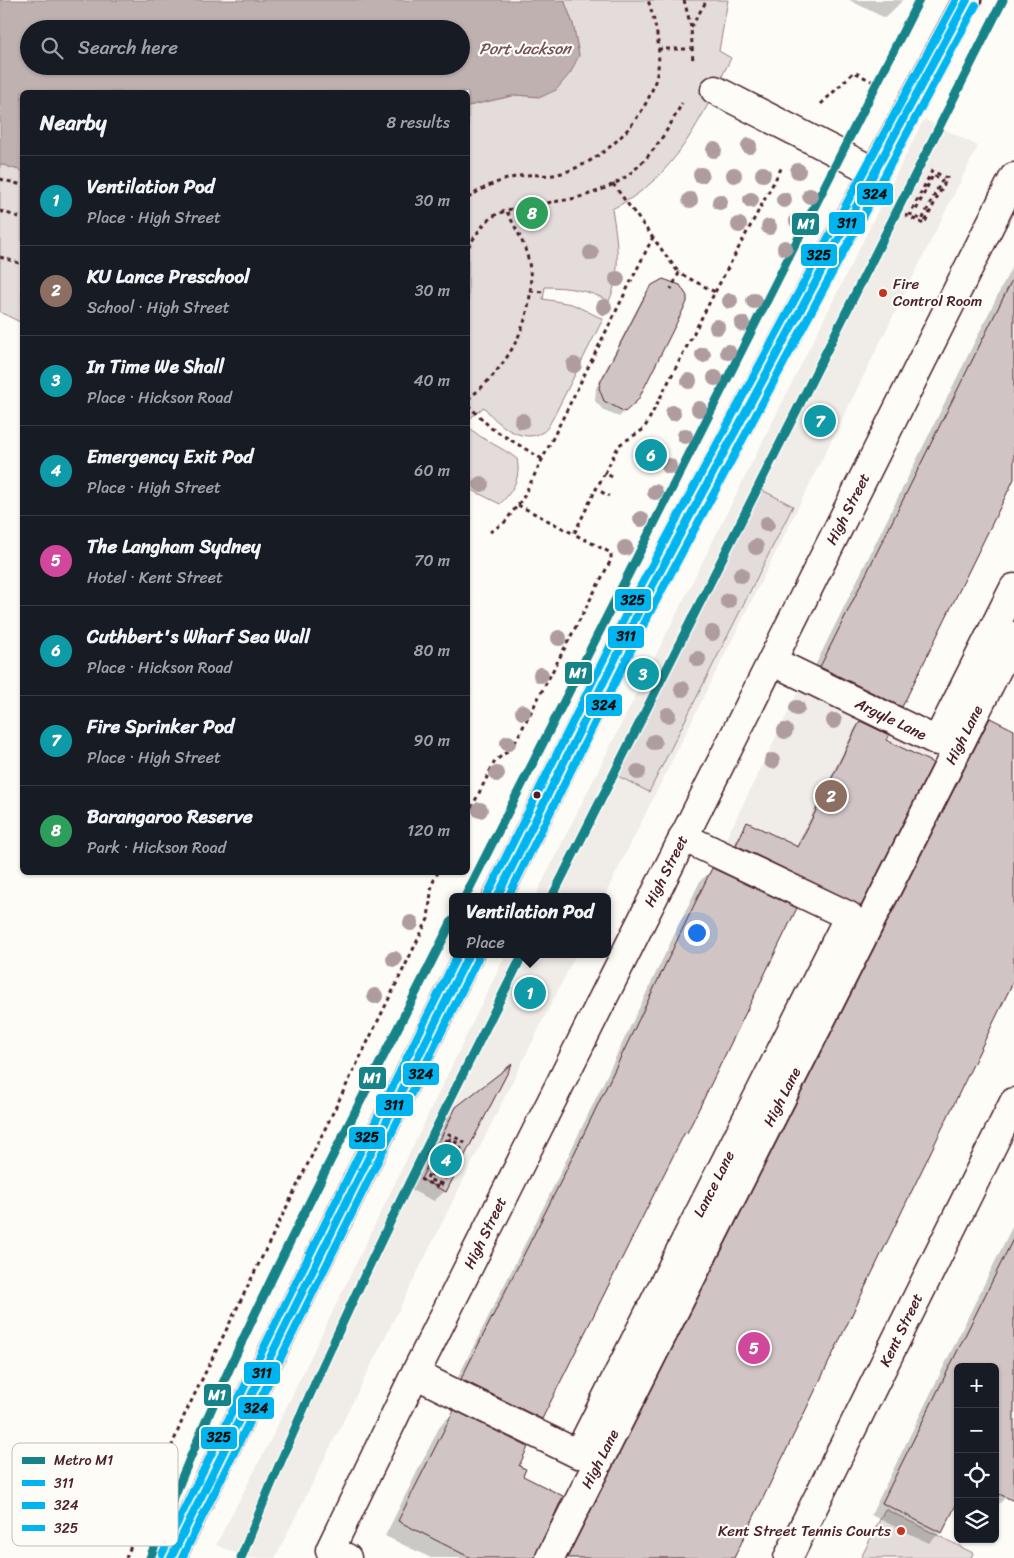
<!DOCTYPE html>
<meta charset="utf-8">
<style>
body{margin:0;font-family:Sriracha,sans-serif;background:#242831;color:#f1f3f6}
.controls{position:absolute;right:15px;bottom:15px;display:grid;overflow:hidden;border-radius:8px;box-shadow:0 1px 4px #0004}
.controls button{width:45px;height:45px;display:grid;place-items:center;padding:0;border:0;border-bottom:1px solid #363941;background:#171b24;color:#f1f3f6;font:25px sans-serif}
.you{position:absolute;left:696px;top:932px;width:18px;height:18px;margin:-12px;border:4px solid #fff;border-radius:50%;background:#1a73e8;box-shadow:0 0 0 8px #1a73e833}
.badge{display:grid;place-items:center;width:32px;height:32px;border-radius:50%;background:#2563eb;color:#fff;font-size:16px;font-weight:700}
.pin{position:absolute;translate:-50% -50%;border:2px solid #fff;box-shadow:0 1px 5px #0006}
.popup{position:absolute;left:449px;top:893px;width:162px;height:65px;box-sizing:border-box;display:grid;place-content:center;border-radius:8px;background:#171b24;filter:drop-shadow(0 1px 4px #0005);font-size:16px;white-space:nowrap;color:#9ea1a6}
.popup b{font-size:19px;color:#f1f3f6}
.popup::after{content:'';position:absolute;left:50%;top:100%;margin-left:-10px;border:10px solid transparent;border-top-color:#171b24}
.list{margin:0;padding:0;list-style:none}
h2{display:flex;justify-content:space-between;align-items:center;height:65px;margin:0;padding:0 20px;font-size:21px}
h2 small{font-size:16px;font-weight:400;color:#9ea1a6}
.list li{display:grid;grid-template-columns:32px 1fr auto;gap:15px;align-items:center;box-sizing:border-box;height:90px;padding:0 20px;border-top:1px solid #363941}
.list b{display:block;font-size:19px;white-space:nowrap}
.list p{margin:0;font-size:16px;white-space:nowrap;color:#9ea1a6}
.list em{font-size:16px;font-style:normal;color:#9ea1a6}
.icon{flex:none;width:28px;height:28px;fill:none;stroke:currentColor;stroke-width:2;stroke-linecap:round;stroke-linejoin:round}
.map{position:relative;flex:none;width:1014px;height:1558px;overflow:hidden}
.search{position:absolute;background:#171b24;box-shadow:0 1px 4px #0004;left:20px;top:20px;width:450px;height:55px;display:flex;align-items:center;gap:12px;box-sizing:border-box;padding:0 18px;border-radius:28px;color:#9ea1a6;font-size:19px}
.panel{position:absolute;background:#171b24;box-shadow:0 1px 4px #0004;left:20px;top:90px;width:450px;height:785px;border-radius:8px}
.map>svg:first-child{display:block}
</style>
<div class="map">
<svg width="1014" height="1558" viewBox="0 0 1014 1558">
<rect width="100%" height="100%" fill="#fdfcf7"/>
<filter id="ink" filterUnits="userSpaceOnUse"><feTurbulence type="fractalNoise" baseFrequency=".02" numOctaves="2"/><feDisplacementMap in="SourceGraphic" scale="10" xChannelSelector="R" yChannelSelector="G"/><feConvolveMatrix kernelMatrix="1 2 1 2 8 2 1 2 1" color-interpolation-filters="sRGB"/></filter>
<g filter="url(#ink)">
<!-- built -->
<g fill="#f0ece8">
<polygon points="924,119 978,146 604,897 535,897"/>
<polygon points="801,686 936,751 861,907 725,841"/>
<polygon points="506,954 576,954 275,1558 248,1558 216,1545 270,1441"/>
</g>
<!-- green -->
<g fill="#e3dcda" stroke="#967e82">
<path d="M564 0H728L719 51 731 58C702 117 675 179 612 209 617 238 622 273 609 301 588 290 568 287 545 287L543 299 572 304 603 319 554 416C551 421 548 429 543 432 521 445 496 423 484 407L468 420V106L516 95 541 97 579 55 573 24Z"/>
<polygon points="0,164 22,171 22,323 0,312"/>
<path d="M468 426C482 441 501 446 517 459 521 478 513 491 500 504L468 488Z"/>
<polygon points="762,490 793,506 649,792 618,776"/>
<polygon points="885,1509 973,1553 971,1558 861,1558"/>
</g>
<!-- water -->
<path fill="#c0b1b1" stroke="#91777b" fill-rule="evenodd" d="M0 0H564L573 24 579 55 571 72 556 90 541 97 516 95 468 106V92H22V171L0 164ZM29 29H461V66H29Z"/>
<!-- shadow -->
<g fill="#0003">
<polygon points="849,0 903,0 885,18"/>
<polygon points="1014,262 1014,479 901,706 888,719 808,680"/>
<polygon points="669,281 679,286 637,399 619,417 604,411 595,401 596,388 643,297 658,283"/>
<polygon points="990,720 1014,732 1014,978 731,1558 561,1558 976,734"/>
<polygon points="860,723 860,905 854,911 731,851 742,829 748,823 796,847 855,728"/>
<polygon points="712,870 686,1132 682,1137 541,1418 529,1430 451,1391 548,1198 700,881"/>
<polygon points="457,1108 445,1191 434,1201 411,1190 445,1119"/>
<polygon points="1014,1223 1014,1482 1006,1497 995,1508 995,1367 958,1367 941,1532 929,1543 871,1515"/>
<polygon points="454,1412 517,1466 521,1476 533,1558 431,1558 385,1536 440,1426"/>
</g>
<!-- building -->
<g fill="#d0c5c4" stroke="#4a1f2b">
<polygon points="1014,276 1014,479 902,707 820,667"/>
<polygon points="663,279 680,285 687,296 687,302 638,400 625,412 604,401 599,388 601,381 648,290 652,285"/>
<polygon points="990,718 1014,730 1014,980 734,1558 567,1558"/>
<polygon points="860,721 889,735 886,740 933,763 861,906 736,845 747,822 798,847"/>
<polygon points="712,868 797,908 687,1133 685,1132 657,1188 542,1419 461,1379 559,1185"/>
<polygon points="512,1064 446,1192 421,1179 456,1107"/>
<polygon points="1014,1237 1014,1501 995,1492 995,1367 958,1367 958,1501 942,1533 882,1503"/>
<polygon points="454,1410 528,1447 519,1466 526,1469 523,1476 563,1496 535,1558 471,1558 398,1521"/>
</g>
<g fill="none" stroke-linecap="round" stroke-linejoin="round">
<defs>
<g id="minor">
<polyline points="715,90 875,172"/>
<polyline points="772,661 937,741 1014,588"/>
<polyline points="497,897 640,609 967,0"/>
<polyline points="415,1374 578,1454 849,916 683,837"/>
<polyline points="171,1558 469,954"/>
<polyline points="347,1558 330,1550 415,1374 1014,177"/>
<polyline points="550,1558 1014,636"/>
<polyline points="788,1558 1014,1102"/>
</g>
</defs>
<!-- minor casing -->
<use href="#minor" stroke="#4a1f2b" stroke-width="31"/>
<!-- path -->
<g stroke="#4a1f2b" stroke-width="3" stroke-dasharray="4 4" stroke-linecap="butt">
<polyline points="684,0 691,27 693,63"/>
<polyline points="691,27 707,0"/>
<polyline points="658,49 692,49"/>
<polyline points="821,104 854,72 881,86"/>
<polyline points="0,179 22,185"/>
<polyline points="613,184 679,273"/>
<path d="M468 198C486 185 505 178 527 175 537 174 548 177 558 174 604 163 651 116 658 68 661 45 655 21 648 0"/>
<polyline points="0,211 22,218"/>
<polyline points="905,215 924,224 947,178 932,171 910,214 922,220 942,180 933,175 915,212"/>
<path d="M468 247C475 237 482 224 492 217 512 205 537 205 559 201 577 199 598 192 614 184 646 167 666 134 682 103"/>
<polyline points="0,257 22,264"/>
<polyline points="530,291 544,292"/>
<polyline points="715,292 783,165"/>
<path d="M468 399C509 367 538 316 529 263 525 243 515 227 506 210"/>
<polyline points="468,405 491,428 542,459"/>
<polyline points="605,473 596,489 609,496"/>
<polyline points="612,477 605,473 619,445 644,429 715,292 679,273 671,289"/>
<polyline points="518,505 574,534"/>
<polyline points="490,532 505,522 523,498 653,237"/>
<polyline points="468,815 495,761 512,748 611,560 611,553 574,534 596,489"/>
<polyline points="420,1179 440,1188 464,1142 449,1134 427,1178 439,1184 459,1144 450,1139 431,1176"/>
<polyline points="126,1558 184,1416 428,919 432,884 438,872"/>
</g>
<!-- minor -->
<use href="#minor" stroke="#fdfcf7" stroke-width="28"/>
<defs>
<g id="bus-1">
<polyline points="497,897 640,609 967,0"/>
<polyline points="171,1558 469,954"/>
</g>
<g id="bus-2">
<polyline points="508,897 649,614 976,5"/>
<polyline points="182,1558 478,958"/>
</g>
<g id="bus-3">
<polyline points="488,893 631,604 956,0"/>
<polyline points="162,1554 458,954"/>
</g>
</defs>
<!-- bus-1 casing -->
<use href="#bus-1" stroke="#fdfcf7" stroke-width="11"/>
<!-- bus-2 casing -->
<use href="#bus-2" stroke="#fdfcf7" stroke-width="11"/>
<!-- bus-3 casing -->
<use href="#bus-3" stroke="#fdfcf7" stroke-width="11"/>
<!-- bus-1 -->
<use href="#bus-1" stroke="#00b5ef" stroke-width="8"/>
<!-- bus-2 -->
<use href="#bus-2" stroke="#00b5ef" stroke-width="8"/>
<!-- bus-3 -->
<use href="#bus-3" stroke="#00b5ef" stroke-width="8"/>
<defs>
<g id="metro-1">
<polyline points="465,897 919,0"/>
<polyline points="552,897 1003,0"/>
<path d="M150 1558C233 1338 347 1131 452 921"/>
<path d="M241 1558C323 1351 423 1153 523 954"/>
</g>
</defs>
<!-- metro-1 casing -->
<use href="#metro-1" stroke="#fdfcf7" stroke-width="12"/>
<!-- metro-1 -->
<use href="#metro-1" stroke="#168388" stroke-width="9"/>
</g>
<!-- trees -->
<g fill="#af9c9f">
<circle cx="749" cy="146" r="8"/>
<circle cx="714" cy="150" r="8"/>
<circle cx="798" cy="171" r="8"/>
<circle cx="763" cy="174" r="8"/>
<circle cx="701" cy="175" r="8"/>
<circle cx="734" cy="175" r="8"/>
<circle cx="810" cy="196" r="8"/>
<circle cx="690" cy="200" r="8"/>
<circle cx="751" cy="200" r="8"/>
<circle cx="784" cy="200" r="8"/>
<circle cx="720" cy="202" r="8"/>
<circle cx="797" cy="221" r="8"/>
<circle cx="739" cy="225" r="8"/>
<circle cx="769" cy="227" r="8"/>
<circle cx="785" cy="248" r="8"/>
<circle cx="591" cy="253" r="8"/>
<circle cx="617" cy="279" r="8"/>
<circle cx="730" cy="301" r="8"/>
<circle cx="754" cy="301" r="8"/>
<circle cx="604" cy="307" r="8"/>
<circle cx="742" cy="324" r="8"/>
<circle cx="717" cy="327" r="8"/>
<circle cx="728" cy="352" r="8"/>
<circle cx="703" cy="355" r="8"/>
<circle cx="574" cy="365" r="8"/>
<circle cx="715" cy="378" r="8"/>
<circle cx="689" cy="381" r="8"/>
<circle cx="699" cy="409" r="8"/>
<circle cx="673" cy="413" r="8"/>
<circle cx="522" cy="421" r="8"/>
<circle cx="685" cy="436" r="8"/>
<circle cx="669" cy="466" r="8"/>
<circle cx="481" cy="484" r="8"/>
<circle cx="655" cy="492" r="8"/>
<circle cx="641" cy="519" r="8"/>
<circle cx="767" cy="524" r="8"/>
<circle cx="756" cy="547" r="8"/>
<circle cx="625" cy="548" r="8"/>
<circle cx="741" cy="575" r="8"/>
<circle cx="728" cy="601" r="8"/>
<circle cx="712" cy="633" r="8"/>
<circle cx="559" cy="638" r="8"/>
<circle cx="698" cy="659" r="8"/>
<circle cx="541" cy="675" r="8"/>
<circle cx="682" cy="689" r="8"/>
<circle cx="797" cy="708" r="8"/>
<circle cx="523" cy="712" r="8"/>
<circle cx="668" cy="715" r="8"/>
<circle cx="834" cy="721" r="8"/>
<circle cx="785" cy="731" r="8"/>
<circle cx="654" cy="742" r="8"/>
<circle cx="508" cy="743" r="8"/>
<circle cx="772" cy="761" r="8"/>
<circle cx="638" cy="772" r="8"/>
<circle cx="497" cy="774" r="8"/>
<circle cx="480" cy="810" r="8"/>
<circle cx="411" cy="923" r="8"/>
<circle cx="394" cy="959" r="8"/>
<circle cx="375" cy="996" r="8"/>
</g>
</g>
<!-- markers -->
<g fill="#c8321e" stroke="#fdfcf7" stroke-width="2">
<circle cx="883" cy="293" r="5"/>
<circle cx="901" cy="1531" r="5"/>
</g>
<circle fill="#4a1f2b" stroke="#fdfcf7" stroke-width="2" cx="537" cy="795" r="4.5"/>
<g text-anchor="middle" stroke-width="4.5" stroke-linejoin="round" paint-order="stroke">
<!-- poi labels -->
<g font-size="15" fill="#4a1f2b" stroke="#fdfcf7" text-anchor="start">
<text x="893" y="289">Fire<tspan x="893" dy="17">Control Room</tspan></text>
<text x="891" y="1536" text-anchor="end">Kent Street Tennis Courts</text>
</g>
<!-- street labels -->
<g font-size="15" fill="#4a1f2b" stroke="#fdfcf7">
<text transform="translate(848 509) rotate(-63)" y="5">High Street</text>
<text transform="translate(891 719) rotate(26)" y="5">Argyle Lane</text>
<text transform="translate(964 735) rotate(-63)" y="5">High Lane</text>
<text transform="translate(666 871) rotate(-63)" y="5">High Street</text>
<text transform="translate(782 1097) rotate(-63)" y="5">High Lane</text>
<text transform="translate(714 1184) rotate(-63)" y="5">Lance Lane</text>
<text transform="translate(485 1233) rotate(-64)" y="5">High Street</text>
<text transform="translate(901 1330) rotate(-64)" y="5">Kent Street</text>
<text transform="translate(600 1459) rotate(-63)" y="5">High Lane</text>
</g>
<!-- water labels -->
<g font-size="16" font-style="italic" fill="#73525a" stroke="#fdfcf7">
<text x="525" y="54">Port Jackson</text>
</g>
</g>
<!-- legend -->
<rect x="12" y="1443" width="166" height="103" rx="8" fill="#fdfcf7" stroke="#c7baba" stroke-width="1"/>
<rect x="22" y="1457" width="23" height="7" fill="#168388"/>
<rect x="22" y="1480" width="23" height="6" fill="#00b5ef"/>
<rect x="22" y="1502" width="23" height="7" fill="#00b5ef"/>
<rect x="22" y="1525" width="23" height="6" fill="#00b5ef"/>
<g font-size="14" fill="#4a1f2b">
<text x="54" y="1465">Metro M1</text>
<text x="54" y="1488">311</text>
<text x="54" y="1510">324</text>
<text x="54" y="1533">325</text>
</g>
<g stroke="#fdfcf7" stroke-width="2">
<rect x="856" y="182" width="38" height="24" rx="5" fill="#00b5ef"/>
<rect x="828" y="211" width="38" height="24" rx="5" fill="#00b5ef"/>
<rect x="791" y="212" width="29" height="24" rx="5" fill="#168388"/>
<rect x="800" y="243" width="38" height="24" rx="5" fill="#00b5ef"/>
<rect x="614" y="588" width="38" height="24" rx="5" fill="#00b5ef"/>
<rect x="607" y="625" width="38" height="24" rx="5" fill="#00b5ef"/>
<rect x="564" y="661" width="29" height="24" rx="5" fill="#168388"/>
<rect x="585" y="693" width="38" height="24" rx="5" fill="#00b5ef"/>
<rect x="402" y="1062" width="38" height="24" rx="5" fill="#00b5ef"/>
<rect x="358" y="1066" width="29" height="24" rx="5" fill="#168388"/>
<rect x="375" y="1093" width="39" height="24" rx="5" fill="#00b5ef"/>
<rect x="348" y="1126" width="38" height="24" rx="5" fill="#00b5ef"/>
<rect x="243" y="1361" width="38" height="24" rx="5" fill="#00b5ef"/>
<rect x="203" y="1383" width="29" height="24" rx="5" fill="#168388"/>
<rect x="237" y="1396" width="38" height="24" rx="5" fill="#00b5ef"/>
<rect x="200" y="1426" width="38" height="24" rx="5" fill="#00b5ef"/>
</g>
<g font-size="14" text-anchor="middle" font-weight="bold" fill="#fff">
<text x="806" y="229">M1</text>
<text x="578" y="678">M1</text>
<text x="372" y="1083">M1</text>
<text x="217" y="1400">M1</text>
</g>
<g font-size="14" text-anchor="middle" font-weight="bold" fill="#111">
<text x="875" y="199">324</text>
<text x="847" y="228">311</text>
<text x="819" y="260">325</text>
<text x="633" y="605">325</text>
<text x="626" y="641">311</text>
<text x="604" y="710">324</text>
<text x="421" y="1079">324</text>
<text x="394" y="1110">311</text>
<text x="367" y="1142">325</text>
<text x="262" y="1378">311</text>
<text x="256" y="1413">324</text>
<text x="219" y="1442">325</text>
</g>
</svg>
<div class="controls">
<button>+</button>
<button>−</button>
<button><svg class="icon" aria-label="locate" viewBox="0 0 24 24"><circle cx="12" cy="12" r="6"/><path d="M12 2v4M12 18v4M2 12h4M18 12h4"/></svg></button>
<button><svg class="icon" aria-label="layers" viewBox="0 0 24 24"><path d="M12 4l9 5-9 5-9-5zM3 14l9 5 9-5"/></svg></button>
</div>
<div class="you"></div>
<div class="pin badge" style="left:530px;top:993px;background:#0f9aa8">1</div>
<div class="popup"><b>Ventilation Pod</b>Place</div>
<div class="pin badge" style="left:831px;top:796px;background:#8d6e63">2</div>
<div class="pin badge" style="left:643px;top:674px;background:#0f9aa8">3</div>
<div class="pin badge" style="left:446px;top:1160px;background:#0f9aa8">4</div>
<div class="pin badge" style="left:754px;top:1348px;background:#d1479c">5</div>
<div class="pin badge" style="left:651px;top:455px;background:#0f9aa8">6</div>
<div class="pin badge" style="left:820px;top:421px;background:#0f9aa8">7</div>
<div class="pin badge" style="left:532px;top:213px;background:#2e9e5b">8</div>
<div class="search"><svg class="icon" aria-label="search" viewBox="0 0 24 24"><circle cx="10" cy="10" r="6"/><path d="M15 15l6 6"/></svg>Search here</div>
<section class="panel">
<h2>Nearby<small>8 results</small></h2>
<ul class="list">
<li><span class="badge" style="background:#0f9aa8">1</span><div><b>Ventilation Pod</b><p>Place · High Street</p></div><em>30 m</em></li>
<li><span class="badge" style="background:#8d6e63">2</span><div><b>KU Lance Preschool</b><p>School · High Street</p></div><em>30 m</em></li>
<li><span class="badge" style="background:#0f9aa8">3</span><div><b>In Time We Shall</b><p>Place · Hickson Road</p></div><em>40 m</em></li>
<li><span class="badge" style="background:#0f9aa8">4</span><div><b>Emergency Exit Pod</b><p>Place · High Street</p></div><em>60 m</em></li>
<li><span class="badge" style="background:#d1479c">5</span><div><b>The Langham Sydney</b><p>Hotel · Kent Street</p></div><em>70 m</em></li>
<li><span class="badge" style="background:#0f9aa8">6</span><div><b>Cuthbert's Wharf Sea Wall</b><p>Place · Hickson Road</p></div><em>80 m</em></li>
<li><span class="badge" style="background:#0f9aa8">7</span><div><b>Fire Sprinker Pod</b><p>Place · High Street</p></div><em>90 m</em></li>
<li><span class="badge" style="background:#2e9e5b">8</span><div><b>Barangaroo Reserve</b><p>Park · Hickson Road</p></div><em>120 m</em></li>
</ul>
</section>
</div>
